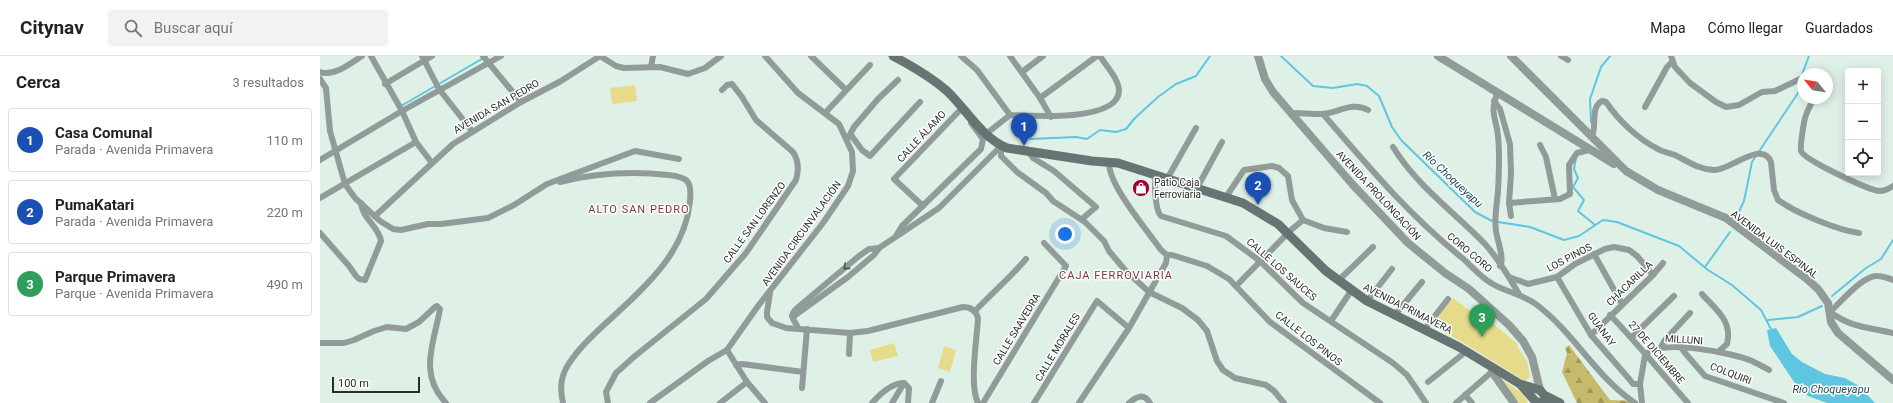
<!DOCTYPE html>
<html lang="es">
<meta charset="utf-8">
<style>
body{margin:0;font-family:Roboto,sans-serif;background:#f2f2f2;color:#222}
.controls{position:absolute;right:12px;top:12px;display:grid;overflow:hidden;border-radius:4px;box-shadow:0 2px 10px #0003}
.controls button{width:36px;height:36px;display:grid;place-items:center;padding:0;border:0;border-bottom:1px solid #e0e0e0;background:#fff;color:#222;font:20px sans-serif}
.compass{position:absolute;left:1477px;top:12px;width:36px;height:36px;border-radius:50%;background:#fff;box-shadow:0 2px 10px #0003;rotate:300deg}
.scale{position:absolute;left:12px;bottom:10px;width:88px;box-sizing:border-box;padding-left:4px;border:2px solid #272e2a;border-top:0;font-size:11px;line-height:14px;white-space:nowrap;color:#272e2a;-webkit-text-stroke:3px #fff;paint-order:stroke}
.you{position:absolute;left:745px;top:178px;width:14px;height:14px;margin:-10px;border:3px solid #fff;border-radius:50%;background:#1a73e8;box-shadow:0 0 0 6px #1a73e833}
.badge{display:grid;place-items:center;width:26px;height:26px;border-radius:50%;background:#b45309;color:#fff;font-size:13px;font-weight:700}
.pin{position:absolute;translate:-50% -33px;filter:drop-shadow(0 1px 2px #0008)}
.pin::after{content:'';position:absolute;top:21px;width:14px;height:12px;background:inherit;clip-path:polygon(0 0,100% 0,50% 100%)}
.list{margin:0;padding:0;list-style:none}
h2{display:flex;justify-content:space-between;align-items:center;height:52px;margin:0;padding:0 16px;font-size:17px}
h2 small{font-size:13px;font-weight:400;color:#767676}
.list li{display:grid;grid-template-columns:26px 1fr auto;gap:12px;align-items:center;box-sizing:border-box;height:64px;margin:0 8px 8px;padding:0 8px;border:1px solid #e0e0e0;border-radius:4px}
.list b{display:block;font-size:15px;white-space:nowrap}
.list p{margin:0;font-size:13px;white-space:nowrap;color:#767676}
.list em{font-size:13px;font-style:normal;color:#767676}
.icon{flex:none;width:22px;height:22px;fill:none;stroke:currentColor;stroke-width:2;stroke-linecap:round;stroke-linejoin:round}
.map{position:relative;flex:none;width:1573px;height:347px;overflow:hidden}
header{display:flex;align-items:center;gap:24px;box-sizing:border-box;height:56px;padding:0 20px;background:#fff;border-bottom:1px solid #e0e0e0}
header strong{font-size:19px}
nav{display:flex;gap:22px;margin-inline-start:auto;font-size:14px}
.search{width:280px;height:36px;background:#f2f2f2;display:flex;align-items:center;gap:10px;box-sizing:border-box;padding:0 14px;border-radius:4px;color:#767676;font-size:15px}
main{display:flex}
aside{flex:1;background:#fff}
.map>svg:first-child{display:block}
</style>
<header>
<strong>Citynav</strong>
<div class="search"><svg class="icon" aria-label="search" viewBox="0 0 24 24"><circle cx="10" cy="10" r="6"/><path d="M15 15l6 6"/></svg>Buscar aquí</div>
<nav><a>Mapa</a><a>Cómo llegar</a><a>Guardados</a></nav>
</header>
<main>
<aside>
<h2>Cerca<small>3 resultados</small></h2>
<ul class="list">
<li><span class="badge" style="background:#1a4fb4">1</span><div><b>Casa Comunal</b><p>Parada · Avenida Primavera</p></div><em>110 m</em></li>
<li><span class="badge" style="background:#1a4fb4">2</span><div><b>PumaKatari</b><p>Parada · Avenida Primavera</p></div><em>220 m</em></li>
<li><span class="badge" style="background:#2e9e5b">3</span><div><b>Parque Primavera</b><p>Parque · Avenida Primavera</p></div><em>490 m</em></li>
</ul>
</aside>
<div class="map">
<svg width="1573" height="347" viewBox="0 0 1573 347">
<defs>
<pattern id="forest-firs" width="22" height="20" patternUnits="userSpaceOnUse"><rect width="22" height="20" fill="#c6bb6b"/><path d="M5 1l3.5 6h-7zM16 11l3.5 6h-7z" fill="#a19858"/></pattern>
</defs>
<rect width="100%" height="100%" fill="#dff1e6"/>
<!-- forest -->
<polygon fill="url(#forest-firs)" points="1249,289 1290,344 1315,345 1315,347 1257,347 1242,316 1247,297 1245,292"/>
<!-- park -->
<g fill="#e5db8a">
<polygon points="315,29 317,45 292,48 290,32"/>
<polygon points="1133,242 1157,260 1160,257 1198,288 1197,290 1207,305 1210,321 1205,325 1139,284 1112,270 1111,267"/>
<polygon points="574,287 578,300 553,306 550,294"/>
<polygon points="624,290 636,294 630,316 618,312"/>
<polygon points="1180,322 1203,338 1208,347 1196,347"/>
</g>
<!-- water -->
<polygon fill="#5fc6e2" points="1456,272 1472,298 1482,306 1505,318 1525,322 1539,330 1555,347 1507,347 1488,340 1474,326 1450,290 1447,274"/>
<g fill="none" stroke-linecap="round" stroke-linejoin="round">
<!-- stream -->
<g stroke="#5fc6e2" stroke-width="2">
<polyline points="961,0 993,30 1013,32 1037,28 1047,30 1059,40 1072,71 1081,84 1155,156 1172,165 1210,171 1244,184 1259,180 1283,164 1297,166 1359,190 1388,214 1412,229 1441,254 1452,275"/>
<polyline points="1481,21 1489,0"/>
<polyline points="81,50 167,0"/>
<polyline points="1271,66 1270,43 1281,11 1290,0"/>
<polyline points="710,83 756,81 767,83 780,74 796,76 806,73 815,62 838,41 856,28 876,20 890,0"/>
<polyline points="1256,102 1254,113 1258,122 1253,131 1264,144 1258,155 1275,169"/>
<polyline points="1417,160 1424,145 1432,106 1478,37 1480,26"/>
<polyline points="1385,211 1410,176"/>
<polyline points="1512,240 1546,212 1561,203 1573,184"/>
<polyline points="1448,264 1478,261 1502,250"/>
</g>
<!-- minor -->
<g stroke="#919b9a" stroke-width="6">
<polyline points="51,0 82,55 96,86 112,107"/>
<polyline points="102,0 119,33 152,75"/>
<polyline points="163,0 201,46"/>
<polyline points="280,0 296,10 304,12 340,11 368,18 385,12 401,0"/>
<polyline points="491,0 526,34"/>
<polyline points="641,0 657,14 690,59"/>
<polyline points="690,0 720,42 731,61"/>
<polyline points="1241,0 1248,4"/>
<polyline points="1351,0 1355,11 1370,27 1396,46 1406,51 1419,49 1442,36 1455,35 1480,23 1483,24"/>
<polyline points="331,11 333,0"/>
<path d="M0 16C14 21 31 7 42 0"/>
<polyline points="702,16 723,0"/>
<polyline points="0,23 6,32 10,75 25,128 35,142 60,165 73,173 81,174 108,168 121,168 168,162 194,149 227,128 315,95 359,103"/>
<polyline points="65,28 112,0"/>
<path d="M1178 36C1169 57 1176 60 1178 80 1180 99 1179 117 1178 135 1177 148 1174 162 1176 175 1177 183 1185 204 1180 210"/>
<polyline points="720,42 777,0"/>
<path d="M1493 42C1492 49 1488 52 1486 59 1484 63 1480 90 1481 95 1484 104 1549 134 1559 135 1565 135 1568 133 1573 130"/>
<polyline points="1174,45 1180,53 1190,88 1191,118 1189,147 1191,160"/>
<polyline points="1325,51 1347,11 1352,6"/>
<polyline points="506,56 550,9"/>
<path d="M970 57C980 57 991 58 1002 58 1018 57 1032 45 1048 54"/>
<path d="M1003 58C1048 110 1087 157 1141 201 1151 209 1160 221 1171 227 1185 236 1203 238 1217 249 1254 277 1276 321 1315 347"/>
<path d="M690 59C711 60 798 66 799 35 799 23 786 10 780 0"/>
<polyline points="666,78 690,59"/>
<polyline points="531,79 542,94 550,100 600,46"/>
<path d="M1272 80C1277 70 1270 51 1282 45L1286 46C1299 65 1318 83 1338 93 1343 96 1349 97 1355 99 1369 106 1378 113 1394 114 1410 115 1442 83 1451 106L1454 134 1458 144C1476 157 1517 174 1539 177"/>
<polyline points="528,82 534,71 558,43 578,24"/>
<polyline points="1220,89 1226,101 1235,143"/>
<polyline points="681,90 681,100 697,116 726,137 733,145 765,166 784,185 789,195 805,214 829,236 862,252 878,264 887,275 897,305 903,314 915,322 946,329 954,335 964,347"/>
<path d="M1073 91C1097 130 1133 155 1165 188 1178 202 1189 221 1199 238"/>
<polyline points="708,95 713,102 734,115 776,151 762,163"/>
<polyline points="0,104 82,55 181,0"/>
<path d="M789 107C789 130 827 174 841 194L847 199"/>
<path d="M836 120C834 128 835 154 841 160L906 180 940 205 983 247 1073 307 1087 319 1106 347"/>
<polyline points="847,123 876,72"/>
<path d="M240 126C276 117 311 115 348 119 368 121 372 125 370 145 365 198 323 233 286 267 272 280 258 293 248 309 240 322 240 333 243 347"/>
<polyline points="877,132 902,86"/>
<polyline points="906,141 924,114 952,110 959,112 968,120 972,144 983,164 1004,172 1027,176"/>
<polyline points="0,142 96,86"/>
<polyline points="1189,147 1240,143 1250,138 1249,109 1257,97 1269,94"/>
<polyline points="603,150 574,123 643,51"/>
<polyline points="55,160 133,88 201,46 241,25 280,0"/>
<path d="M0 177 29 210 36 220 39 223 45 224 61 185C59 171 42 162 41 147"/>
<polyline points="576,180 582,170 661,93 663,83 651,67"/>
<polyline points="1274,198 1302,248"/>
<polyline points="847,199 852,199 887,210 909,223 950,266 1060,347"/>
<polyline points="1189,221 1208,228 1237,221 1255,208 1285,193 1294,191 1309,194 1317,200 1333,219"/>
<polyline points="1237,221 1271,279 1310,324 1313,328 1320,328"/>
<path d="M1573 224C1568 222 1562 220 1557 220 1543 219 1520 247 1510 256 1532 272 1548 271 1573 277"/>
<polyline points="1018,225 1053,191"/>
<polyline points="916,230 971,174 983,164"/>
<path d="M450 237 447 256V261L452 267 466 272 530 277 548 275 643 251C651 251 656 255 658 262 657 283 649 329 658 347"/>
<path d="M1382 238C1396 254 1413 265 1407 288L1398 296"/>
<polyline points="1047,245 1072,213"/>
<path d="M655 255C672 237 690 222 706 203"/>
<path d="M1290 259C1317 287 1342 318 1368 347"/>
<polyline points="472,260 474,260 528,221 554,199 559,192 619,152 681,90"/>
<polyline points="1074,260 1102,226"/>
<polyline points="1011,265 1031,235"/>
<path d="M478 272C475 264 468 261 476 253L539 200 549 193 559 192"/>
<polyline points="1104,274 1128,243"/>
<polyline points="1271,279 1333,219 1343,207"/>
<polyline points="1312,281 1354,240"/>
<path d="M0 287H24L34 284 54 275 67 271 86 273 99 266 115 251 117 250 120 253C114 287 98 318 126 347"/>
<polyline points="1341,291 1345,284 1370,257"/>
<polyline points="1361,291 1365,297 1385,320 1464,347"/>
<polyline points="407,294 427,326 445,347"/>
<polyline points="529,298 530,277"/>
<polyline points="416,309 422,308 483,316"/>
<polyline points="1108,326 1143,298 1146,294"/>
<polyline points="482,332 487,273"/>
<polyline points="1145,339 1152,347"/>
<path d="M288 347 286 336 296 317 315 300 386 243 426 197 476 124C479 114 479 105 473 96L436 64 422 41 412 28 407 29 402 34"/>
<polyline points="330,347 388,305 407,294 438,250 503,167 528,130 533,115 532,96 519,68 478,37 445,0"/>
<polyline points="400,347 427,326"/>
<path d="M552 347C560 338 572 327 584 327L589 332 588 347"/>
<polyline points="572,347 584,327"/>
<polyline points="612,347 621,325"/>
<polyline points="663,347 746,210 724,187"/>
<polyline points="714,347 777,245 809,272"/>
<polyline points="759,347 809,272 846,207 847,199"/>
<path d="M809 347C817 340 824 337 830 347"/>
<polyline points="1136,347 1174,314"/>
<path d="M1322 347 1320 328 1325 299C1340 282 1413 297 1432 305 1438 308 1444 311 1449 314"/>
</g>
<!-- tertiary -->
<g stroke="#919b9a" stroke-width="8">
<polyline points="938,0 945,23 953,36 1033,129 1088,187 1125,217 1149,233 1189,269 1203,285 1212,301 1220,334"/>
<polyline points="1118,0 1294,108"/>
<polyline points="1191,0 1306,115 1338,134 1406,162 1487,223 1498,233 1508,247 1511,266 1518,277 1573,324"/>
<polyline points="1172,316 1194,347"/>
</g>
<!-- secondary -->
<g stroke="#677473" stroke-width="9">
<path d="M573 0C592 10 611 21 627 35 647 54 662 82 687 92L772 105 798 107 923 147 958 168 1006 215 1047 245 1139 291 1200 328 1220 334 1224 339 1240 347"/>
<polyline points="1201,329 1216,346 1234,347"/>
</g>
</g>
<!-- one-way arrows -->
<defs><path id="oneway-chevron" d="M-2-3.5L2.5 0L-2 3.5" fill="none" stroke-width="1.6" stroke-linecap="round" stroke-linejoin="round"/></defs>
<use stroke="#4c5451" href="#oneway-chevron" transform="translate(526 211) rotate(140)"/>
<!-- icons -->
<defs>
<symbol id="shop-disc" viewBox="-11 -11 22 22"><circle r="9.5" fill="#a10034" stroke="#fff"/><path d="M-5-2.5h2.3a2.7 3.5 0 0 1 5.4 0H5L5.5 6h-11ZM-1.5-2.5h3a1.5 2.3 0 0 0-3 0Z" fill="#fff"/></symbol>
</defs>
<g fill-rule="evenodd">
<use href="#shop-disc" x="811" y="122" width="20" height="20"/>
</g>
<g text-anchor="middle" stroke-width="3" stroke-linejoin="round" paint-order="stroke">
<!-- street labels -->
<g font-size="10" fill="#272e2a" stroke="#fff">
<text transform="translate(176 50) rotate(-30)" y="4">AVENIDA SAN PEDRO</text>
<text transform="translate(601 80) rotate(-47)" y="4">CALLE ÁLAMO</text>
<text transform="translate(1059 139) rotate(47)" y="4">AVENIDA PROLONGACIÓN</text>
<text transform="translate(434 166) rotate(-54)" y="4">CALLE SAN LORENZO</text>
<text transform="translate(481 177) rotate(-54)" y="4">AVENIDA CIRCUNVALACIÓN</text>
<text transform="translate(1455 188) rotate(37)" y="4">AVENIDA LUIS ESPINAL</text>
<text transform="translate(1150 196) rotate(40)" y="4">CORO CORO</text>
<text transform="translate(1249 201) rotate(-28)" y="4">LOS PINOS</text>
<text transform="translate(962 213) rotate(41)" y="4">CALLE LOS SAUCES</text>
<text transform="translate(1309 227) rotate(-44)" y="4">CHACARILLA</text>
<text transform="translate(1088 252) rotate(27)" y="4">AVENIDA PRIMAVERA</text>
<text transform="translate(696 273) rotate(-59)" y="4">CALLE SAAVEDRA</text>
<text transform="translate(1282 273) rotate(54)" y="4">GUANAY</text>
<text transform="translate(989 282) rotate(38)" y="4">CALLE LOS PINOS</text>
<text transform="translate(1364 283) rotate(4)" y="4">MILLUNI</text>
<text transform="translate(737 291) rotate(-59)" y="4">CALLE MORALES</text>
<text transform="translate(1337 296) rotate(49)" y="4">27 DE DICIEMBRE</text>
<text transform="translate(1411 317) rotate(21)" y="4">COLQUIRI</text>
</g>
<!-- poi labels -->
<g font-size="10" fill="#272e2a" stroke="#fff" text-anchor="start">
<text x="834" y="130">Patio Caja<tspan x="834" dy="12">Ferroviaria</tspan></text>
</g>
<!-- water labels -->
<g font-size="11" font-style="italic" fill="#1e4b57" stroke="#fff">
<text transform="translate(1133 123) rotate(43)" y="4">Río Choqueyapu</text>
<text x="1511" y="337">Río Choqueyapu</text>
</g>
<!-- neighbourhood labels -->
<g font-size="11" letter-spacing="1" fill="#7f373f" stroke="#fff">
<text x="319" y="157">ALTO SAN PEDRO</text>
<text x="796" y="223">CAJA FERROVIARIA</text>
</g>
</g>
</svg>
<div class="controls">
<button>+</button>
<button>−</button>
<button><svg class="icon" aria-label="locate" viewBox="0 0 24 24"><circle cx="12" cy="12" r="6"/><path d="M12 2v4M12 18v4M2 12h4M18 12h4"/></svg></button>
</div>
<svg class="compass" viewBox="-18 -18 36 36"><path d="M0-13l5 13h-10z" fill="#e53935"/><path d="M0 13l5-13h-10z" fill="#767676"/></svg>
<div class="scale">100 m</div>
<div class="you"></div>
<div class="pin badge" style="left:704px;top:90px;background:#1a4fb4">1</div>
<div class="pin badge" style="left:938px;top:149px;background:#1a4fb4">2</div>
<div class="pin badge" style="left:1162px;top:281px;background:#2e9e5b">3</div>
</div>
</main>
